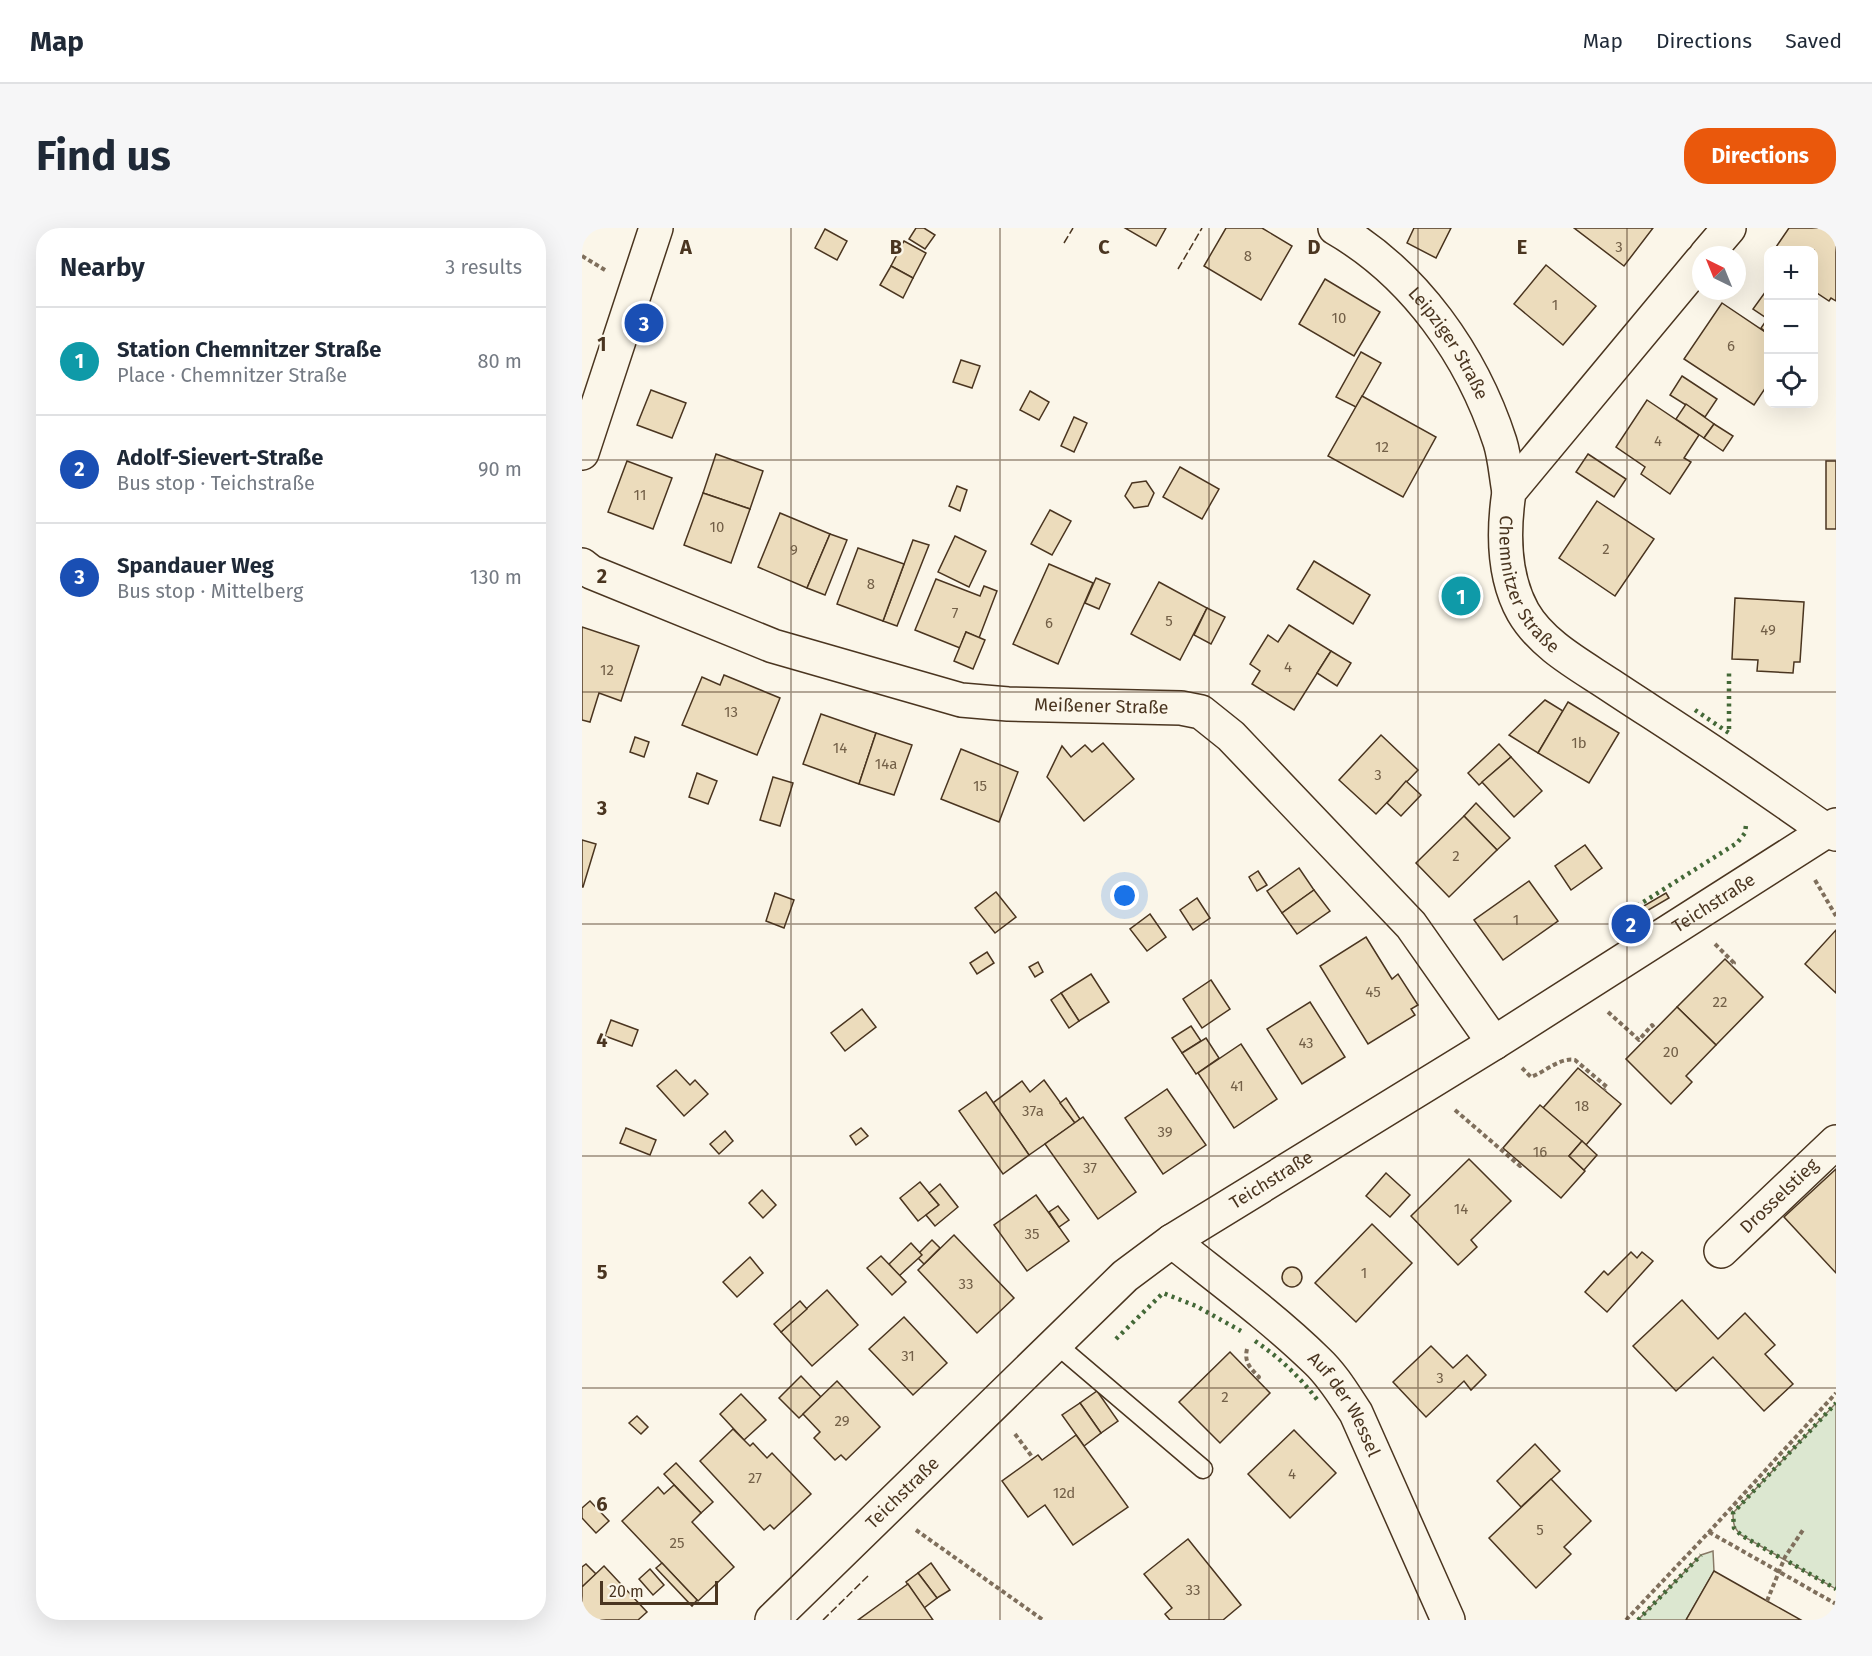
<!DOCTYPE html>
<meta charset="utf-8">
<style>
body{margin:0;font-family:"Fira Sans",sans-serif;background:#f6f6f7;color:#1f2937}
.controls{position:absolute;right:18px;top:18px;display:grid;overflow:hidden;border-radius:12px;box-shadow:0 6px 24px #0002}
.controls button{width:54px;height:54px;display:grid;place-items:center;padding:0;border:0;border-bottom:2px solid #e0e1e3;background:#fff;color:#1f2937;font:30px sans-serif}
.compass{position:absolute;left:1110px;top:18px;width:54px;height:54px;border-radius:50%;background:#fff;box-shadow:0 6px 24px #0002;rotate:317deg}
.scale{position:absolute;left:18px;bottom:15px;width:118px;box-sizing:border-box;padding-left:6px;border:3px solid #4a3520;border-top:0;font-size:16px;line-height:21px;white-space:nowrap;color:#4a3520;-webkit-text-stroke:4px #fbf6e9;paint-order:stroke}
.you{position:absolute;left:543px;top:668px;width:21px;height:21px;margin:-15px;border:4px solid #fff;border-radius:50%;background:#1a73e8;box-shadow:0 0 0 9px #1a73e833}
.badge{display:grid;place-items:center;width:39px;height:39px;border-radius:50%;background:#ea580c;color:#fff;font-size:20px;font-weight:700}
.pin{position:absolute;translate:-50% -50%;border:3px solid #fff;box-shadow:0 2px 6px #0006}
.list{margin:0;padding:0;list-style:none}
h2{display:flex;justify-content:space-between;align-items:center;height:78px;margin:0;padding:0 24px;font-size:26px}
h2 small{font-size:20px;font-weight:400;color:#747a83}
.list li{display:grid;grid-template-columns:39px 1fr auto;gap:18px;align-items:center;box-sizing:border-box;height:108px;padding:0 24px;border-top:2px solid #e0e1e3}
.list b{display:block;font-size:22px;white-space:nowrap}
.list p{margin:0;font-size:20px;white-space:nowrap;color:#747a83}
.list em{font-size:20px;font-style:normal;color:#747a83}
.icon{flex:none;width:33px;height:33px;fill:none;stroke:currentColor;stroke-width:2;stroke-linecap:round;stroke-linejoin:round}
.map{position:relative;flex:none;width:1254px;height:1392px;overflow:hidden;border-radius:24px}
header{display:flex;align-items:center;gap:36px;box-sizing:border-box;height:84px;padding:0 30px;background:#fff;border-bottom:2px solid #e0e1e3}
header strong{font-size:28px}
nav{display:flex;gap:33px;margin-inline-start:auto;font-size:21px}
.intro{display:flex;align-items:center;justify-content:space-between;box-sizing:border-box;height:144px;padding:0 36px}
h1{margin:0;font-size:42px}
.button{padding:15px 27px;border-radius:24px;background:#ea580c;color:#fff;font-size:21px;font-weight:700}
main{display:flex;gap:36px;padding:0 36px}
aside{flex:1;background:#fff;border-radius:24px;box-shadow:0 6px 24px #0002}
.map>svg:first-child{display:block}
</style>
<header>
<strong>Map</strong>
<nav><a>Map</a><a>Directions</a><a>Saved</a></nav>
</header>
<div class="intro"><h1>Find us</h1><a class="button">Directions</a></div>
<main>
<aside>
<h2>Nearby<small>3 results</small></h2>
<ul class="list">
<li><span class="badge" style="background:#0f9aa8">1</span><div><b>Station Chemnitzer Straße</b><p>Place · Chemnitzer Straße</p></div><em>80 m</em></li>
<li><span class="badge" style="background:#1a4fb4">2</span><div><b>Adolf-Sievert-Straße</b><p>Bus stop · Teichstraße</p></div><em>90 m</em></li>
<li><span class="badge" style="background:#1a4fb4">3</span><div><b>Spandauer Weg</b><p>Bus stop · Mittelberg</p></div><em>130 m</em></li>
</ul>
</aside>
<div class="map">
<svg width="1254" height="1392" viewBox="0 0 1254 1392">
<rect width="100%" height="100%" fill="#fbf6e9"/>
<!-- green -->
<g fill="#dce7d0" stroke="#887966" stroke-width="1.5">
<path d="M1254 1175V1361L1159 1307C1152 1300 1151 1296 1151 1285Z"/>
<polygon points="1131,1323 1132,1343 1104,1392 1056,1392 1119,1327"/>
</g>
<!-- building -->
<g fill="#ecdcbc" stroke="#4a3520" stroke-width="1.5">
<polygon points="334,0 342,0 353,7 343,21 327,11"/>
<polygon points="543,0 584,0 574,18"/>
<polygon points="644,0 680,0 710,18 679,72 622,38"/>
<polygon points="832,0 869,0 854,30 825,15"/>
<polygon points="992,0 1071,0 1042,38"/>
<polygon points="1207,0 1242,0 1254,8 1254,73 1249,70 1247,73 1232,63 1232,22 1192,22"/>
<polygon points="243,1 265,13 255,32 233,20"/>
<polygon points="322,13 344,25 331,50 309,38"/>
<polygon points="964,37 1014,78 981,117 932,76"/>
<polygon points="309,38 331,50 321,70 298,57"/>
<polygon points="743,51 798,84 772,128 717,96"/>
<polygon points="1184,63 1186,64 1186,91 1171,81"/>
<polygon points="1140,75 1186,106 1186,156 1172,177 1102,131"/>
<polygon points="1186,90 1186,106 1179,100"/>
<polygon points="779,124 799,135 774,179 754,169"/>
<polygon points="379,132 398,138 390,160 371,154"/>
<polygon points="1100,148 1135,171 1123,189 1088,167"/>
<polygon points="69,162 104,175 90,210 55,197"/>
<polygon points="448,163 467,174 457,192 438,182"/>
<polygon points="780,168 854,209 821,269 746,228"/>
<polygon points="1065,172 1117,207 1102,230 1109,234 1088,266 1059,246 1063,239 1034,219"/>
<polygon points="1104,176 1132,196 1122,210 1094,191"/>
<polygon points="492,189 505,195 492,224 479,218"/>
<polygon points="1132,196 1151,208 1141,223 1122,210"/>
<polygon points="134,226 181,243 168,281 121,265"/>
<polygon points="1006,226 1044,251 1032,269 994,244"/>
<polygon points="45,233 90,250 71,301 26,284"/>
<rect x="1244" y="233" width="10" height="68"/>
<polygon points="598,239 637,261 620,291 581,269"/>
<polygon points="564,253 572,265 566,278 552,280 543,268 550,255"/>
<polygon points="375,258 385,262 378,283 367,278"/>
<polygon points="121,265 168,281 149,335 102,317"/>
<polygon points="1015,273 1072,311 1033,368 977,330"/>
<polygon points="468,282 489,293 470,327 449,316"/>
<polygon points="198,285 248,306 225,360 176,339"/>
<polygon points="248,306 265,312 243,367 225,360"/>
<polygon points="373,308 404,323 387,359 356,344"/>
<polygon points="331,312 347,317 315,398 301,393"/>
<polygon points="276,320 322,336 301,393 255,376"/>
<polygon points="732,333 788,367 771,396 715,361"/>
<polygon points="467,336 511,355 476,436 431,416"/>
<polygon points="514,350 528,356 517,381 503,375"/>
<polygon points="875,350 898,364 884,386 861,372"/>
<polygon points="354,351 398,368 402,358 415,363 397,410 384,404 378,420 333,402"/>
<polygon points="577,354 625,380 598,432 549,406"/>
<polygon points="1153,370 1222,374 1218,434 1212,434 1211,445 1175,443 1176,432 1150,431"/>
<polygon points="625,380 643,389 629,416 612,407"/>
<polygon points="707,397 749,423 712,482 670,456 678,443 668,436 686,407 696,414"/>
<polygon points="0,399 57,418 39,473 17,465 8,494 0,492"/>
<polygon points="384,404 403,412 391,441 372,433"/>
<polygon points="749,423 769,435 755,458 735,445"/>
<polygon points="142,447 198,470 175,527 100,497 120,449 138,457"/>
<polygon points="963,472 981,483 956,525 927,507"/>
<polygon points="986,474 1037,505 1007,555 956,525"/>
<polygon points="239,486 294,505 277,556 221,536"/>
<polygon points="294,505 330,517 312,567 277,556"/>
<polygon points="799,507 836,542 794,586 757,552"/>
<polygon points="53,509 67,514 62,529 48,524"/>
<polygon points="521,515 552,551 502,593 465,549 480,518 489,529 503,517 510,524"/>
<polygon points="917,516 929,529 897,557 886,545"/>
<polygon points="379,521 436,544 417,594 359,571"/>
<polygon points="929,529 960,563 932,589 900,554"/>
<polygon points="115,545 135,553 126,576 107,569"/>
<polygon points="191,549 211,555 198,598 178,592"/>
<polygon points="824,553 839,567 819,588 805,575"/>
<polygon points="894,575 928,610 915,622 882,588"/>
<polygon points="882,588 915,622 867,669 834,635"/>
<polygon points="0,612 14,616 1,659 0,659"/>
<polygon points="1003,617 1020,640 989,662 973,638"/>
<polygon points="717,640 732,662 700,685 685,663"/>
<polygon points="676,643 685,657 675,663 667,649"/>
<polygon points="947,653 976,693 921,732 892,692"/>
<polygon points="732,662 748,683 715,706 700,685"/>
<polygon points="414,664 434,689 413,705 393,680"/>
<polygon points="193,665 212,672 202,700 184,693"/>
<polygon points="1084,665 1087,670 1063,684 1060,679"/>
<polygon points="615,670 628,690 611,702 598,682"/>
<polygon points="568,686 584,709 565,723 548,701"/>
<polygon points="1254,702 1254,765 1223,736"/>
<polygon points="784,709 810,751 816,746 836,777 829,781 833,787 786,816 738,738"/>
<polygon points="405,724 412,735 395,746 388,735"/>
<polygon points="1143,731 1181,769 1134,817 1095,779"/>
<polygon points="456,734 461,744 453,749 447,739"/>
<polygon points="509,746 527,774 497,793 479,765"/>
<polygon points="629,752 648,781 620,800 601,771"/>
<polygon points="479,765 497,793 487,800 469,772"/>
<polygon points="728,774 763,829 720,856 685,801"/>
<polygon points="1095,779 1134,817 1104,848 1110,854 1089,876 1044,831"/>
<polygon points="280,781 294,799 263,823 249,805"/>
<polygon points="29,792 56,802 50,818 23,808"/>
<polygon points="609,798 619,813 600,825 590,810"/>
<polygon points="624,810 637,830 614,846 600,825"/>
<polygon points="659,816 695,871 652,900 616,845"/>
<polygon points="996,840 1039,876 1004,917 961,880"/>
<polygon points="94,842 108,857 113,852 126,866 102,888 75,858"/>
<polygon points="462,852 493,895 447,927 411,875 440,853 448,864"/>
<polygon points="585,861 624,917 581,946 543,890"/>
<polygon points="404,864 447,927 421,946 377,883"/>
<polygon points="484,870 498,891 493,895 478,875"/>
<polygon points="958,877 1000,913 987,928 1003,943 979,970 921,920"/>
<polygon points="501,889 554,964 516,991 463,916"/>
<polygon points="44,900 74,912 68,927 38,915"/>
<polygon points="279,900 286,908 274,917 268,908"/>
<polygon points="143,903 151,913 137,926 128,916"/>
<polygon points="1000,913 1015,927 1002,942 987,928"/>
<polygon points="887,931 929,973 889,1012 895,1019 876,1037 829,988"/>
<polygon points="1254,941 1254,1045 1202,989"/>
<polygon points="804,945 828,967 808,989 784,968"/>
<polygon points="338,954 357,977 336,993 318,970"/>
<polygon points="358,956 376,979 353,998 344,987 357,977 347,965"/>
<polygon points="180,962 194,977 181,990 167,975"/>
<polygon points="454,967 487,1013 445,1043 412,997"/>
<polygon points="476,978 487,992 477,999 467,984"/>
<polygon points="790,996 830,1035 774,1094 733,1055"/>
<polygon points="372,1007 432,1070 395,1105 336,1042"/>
<polygon points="350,1012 358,1020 342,1036 334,1028"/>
<polygon points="329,1015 340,1027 317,1048 307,1036"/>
<polygon points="1049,1024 1055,1030 1060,1024 1071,1033 1025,1084 1003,1064 1022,1043 1026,1047"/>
<polygon points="299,1028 324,1054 310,1067 285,1040"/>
<polygon points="168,1029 181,1045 155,1069 141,1054"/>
<circle cx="710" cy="1049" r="10"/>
<polygon points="245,1062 276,1097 230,1138 199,1104"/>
<polygon points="1100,1072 1136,1111 1163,1085 1193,1117 1183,1126 1211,1156 1182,1183 1131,1129 1094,1163 1051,1118"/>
<polygon points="218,1073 225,1081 199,1104 192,1096"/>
<polygon points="322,1089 365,1135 331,1167 287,1121"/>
<polygon points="849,1118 871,1140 885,1127 904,1147 889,1162 882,1153 844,1189 811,1154"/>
<polygon points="648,1124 688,1165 638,1215 597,1174"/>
<polygon points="219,1148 239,1169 217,1190 197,1170"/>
<polygon points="255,1153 298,1199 264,1232 259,1227 253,1232 232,1210 238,1204 221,1186"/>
<polygon points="515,1163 536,1193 519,1205 498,1175"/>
<polygon points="159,1166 184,1192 162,1212 138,1186"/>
<polygon points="498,1175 519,1205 502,1218 480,1187"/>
<polygon points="55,1188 66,1199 59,1206 47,1195"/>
<polygon points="151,1201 168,1218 171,1215 185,1230 190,1225 229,1266 192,1301 188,1297 182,1302 118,1233"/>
<polygon points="712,1202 754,1245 708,1290 666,1246"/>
<polygon points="494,1207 546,1279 491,1317 463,1277 446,1289 420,1253 456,1227 460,1232"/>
<polygon points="953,1216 978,1243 939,1279 915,1253"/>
<polygon points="94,1235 131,1274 119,1285 82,1246"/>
<polygon points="969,1251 1009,1293 982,1319 989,1326 954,1360 907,1310"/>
<polygon points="92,1257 119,1285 110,1294 152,1339 116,1373 40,1293 76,1259 82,1266"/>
<polygon points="8,1273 27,1293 14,1305 0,1290 0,1280"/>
<polygon points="606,1311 659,1377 641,1392 588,1392 583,1386 590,1380 562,1346"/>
<polygon points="80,1335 115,1372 110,1378 74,1340"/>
<polygon points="349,1335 368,1362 355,1370 336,1345"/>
<polygon points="4,1336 14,1346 0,1359 0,1339"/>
<polygon points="22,1338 65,1384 56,1392 0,1392 0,1359"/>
<polygon points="68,1341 82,1357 71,1367 57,1351"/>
<polygon points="1132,1343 1185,1373 1219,1392 1104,1392"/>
<polygon points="336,1345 355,1370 342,1380 324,1354"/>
<polygon points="326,1356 351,1392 276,1392 305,1371"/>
</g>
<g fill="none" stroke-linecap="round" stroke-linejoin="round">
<defs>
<polyline id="lane" points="474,1116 621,1241"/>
<g id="street">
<path id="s1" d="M753 0C833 46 890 128 918 214 923 230 924 248 927 264"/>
<polyline points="1124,27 1147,0"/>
<path id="s2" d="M1119 33 927 264C921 304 921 348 941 384 960 417 998 437 1028 457 1055 475 1082 492 1109 510 1155 540 1200 572 1245 603L1254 606"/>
<polyline points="0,225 74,0"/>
<path id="s3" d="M0 337 9 344 191 418 379 472 426 476 599 480 619 484 649 508 829 697 912 815"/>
<path id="s4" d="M590 1013C639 1052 691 1090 735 1133 751 1148 762 1167 774 1185L866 1392"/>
<path id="s5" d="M1139 1023 1254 914"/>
<path id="s6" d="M190 1392 543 1048 590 1013 912 815 1254 597"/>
</g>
</defs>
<!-- lane casing -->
<use href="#lane" stroke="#4a3520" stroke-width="21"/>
<!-- street casing -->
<use href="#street" stroke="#4a3520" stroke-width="36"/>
<!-- path -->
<g stroke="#7f6f5c" stroke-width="4" stroke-dasharray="4.5 3" stroke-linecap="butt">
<polyline points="0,28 23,42"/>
<polyline points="1233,652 1254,688"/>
<polyline points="1133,716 1152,735 1149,737"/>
<polyline points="1026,784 1057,812 1070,797 1073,801"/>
<path d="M940 840 949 849C963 844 978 829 993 832L1025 859 1022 862"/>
<polyline points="873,882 938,938 940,936"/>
<path d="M665 1121C662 1134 668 1140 677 1149L674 1151"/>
<polyline points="433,1206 451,1230"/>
<polyline points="334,1302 461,1392"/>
<polyline points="1127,1304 1254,1376"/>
<polyline points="1185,1373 1203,1329 1221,1302"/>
<polyline points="1044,1392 1127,1304 1254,1165"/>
</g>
<!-- lane -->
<use href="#lane" stroke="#fbf6e9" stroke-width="18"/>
<!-- street -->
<use href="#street" stroke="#fbf6e9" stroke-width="33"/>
<!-- hedge -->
<g stroke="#436837" stroke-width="4.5" stroke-dasharray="3 4.5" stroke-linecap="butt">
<polyline points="1113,482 1147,505 1147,441"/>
<polyline points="1036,690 1155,615 1163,605 1164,597"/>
<polyline points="534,1111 581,1065 614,1078 659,1103"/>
<path d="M673 1113C698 1130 718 1149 737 1174"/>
<polyline points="1197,1329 1159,1307 1152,1300 1151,1285 1254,1175"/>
<polyline points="1207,1334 1254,1361"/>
<polyline points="1056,1392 1119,1327"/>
</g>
<!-- fence -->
<g stroke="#4a3520" stroke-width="1.5" stroke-dasharray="8 3" stroke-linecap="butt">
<polyline points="482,15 491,0"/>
<polyline points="596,41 620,0"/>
<polyline points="241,1392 288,1346"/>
</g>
</g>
<!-- grid -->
<path fill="none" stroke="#4a3520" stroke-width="1.5" stroke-opacity="0.55" d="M209 0V1392M418 0V1392M627 0V1392M836 0V1392M1045 0V1392M0 232H1254M0 464H1254M0 696H1254M0 928H1254M0 1160H1254"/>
<g text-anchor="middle" stroke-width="4.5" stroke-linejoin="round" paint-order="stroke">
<!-- number labels -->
<g font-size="15" fill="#725f47">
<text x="1037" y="24">3</text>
<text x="666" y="33">8</text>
<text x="973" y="82">1</text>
<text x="757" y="95">10</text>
<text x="1149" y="123">6</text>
<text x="1076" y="218">4</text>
<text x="800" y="224">12</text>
<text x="58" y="272">11</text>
<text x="135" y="304">10</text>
<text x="1024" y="326">2</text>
<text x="212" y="327">9</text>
<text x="289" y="361">8</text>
<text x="373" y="390">7</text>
<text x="587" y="398">5</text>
<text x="467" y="400">6</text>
<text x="1186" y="407">49</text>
<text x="706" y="444">4</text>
<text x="25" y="447">12</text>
<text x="149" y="489">13</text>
<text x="997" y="520">1b</text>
<text x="258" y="525">14</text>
<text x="304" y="541">14a</text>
<text x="796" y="552">3</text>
<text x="398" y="563">15</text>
<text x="874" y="633">2</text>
<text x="934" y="697">1</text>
<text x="791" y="769">45</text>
<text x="1138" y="779">22</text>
<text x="724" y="820">43</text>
<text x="1089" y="829">20</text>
<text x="655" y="863">41</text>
<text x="1000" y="883">18</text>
<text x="451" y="888">37a</text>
<text x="583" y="909">39</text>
<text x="958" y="929">16</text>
<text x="508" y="945">37</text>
<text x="879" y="986">14</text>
<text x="450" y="1011">35</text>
<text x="782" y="1050">1</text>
<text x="384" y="1061">33</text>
<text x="326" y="1133">31</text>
<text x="858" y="1155">3</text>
<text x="643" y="1174">2</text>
<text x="260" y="1198">29</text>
<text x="710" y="1251">4</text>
<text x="173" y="1255">27</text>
<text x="482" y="1270">12d</text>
<text x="958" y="1307">5</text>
<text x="95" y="1320">25</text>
<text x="611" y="1367">33</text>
</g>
<!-- street labels -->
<g font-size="18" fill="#4a3520" stroke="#fbf6e9">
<text dy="6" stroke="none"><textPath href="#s1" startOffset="164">Leipziger Straße</textPath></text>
<text dy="6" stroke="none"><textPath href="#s2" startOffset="399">Chemnitzer Straße</textPath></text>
<text dy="6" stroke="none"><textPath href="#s3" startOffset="544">Meißener Straße</textPath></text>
<text dy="6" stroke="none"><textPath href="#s6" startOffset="1190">Teichstraße</textPath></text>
<text dy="6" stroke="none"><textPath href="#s6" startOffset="668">Teichstraße</textPath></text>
<text dy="6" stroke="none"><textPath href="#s5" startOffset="80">Drosselstieg</textPath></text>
<text dy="6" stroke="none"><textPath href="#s4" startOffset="240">Auf der Wessel</textPath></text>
<text dy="6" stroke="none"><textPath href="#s6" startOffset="182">Teichstraße</textPath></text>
</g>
</g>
<g font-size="20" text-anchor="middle" font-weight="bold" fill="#4a3520" stroke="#fbf6e9" stroke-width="4.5" stroke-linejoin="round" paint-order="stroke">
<text x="104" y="26">A</text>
<text x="314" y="26">B</text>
<text x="522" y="26">C</text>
<text x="732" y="26">D</text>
<text x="940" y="26">E</text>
<text x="20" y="123">1</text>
<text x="20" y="355">2</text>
<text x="20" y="587">3</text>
<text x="20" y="819">4</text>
<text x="20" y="1051">5</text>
<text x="20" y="1283">6</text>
</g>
</svg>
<div class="controls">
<button>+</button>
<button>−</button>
<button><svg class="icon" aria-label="locate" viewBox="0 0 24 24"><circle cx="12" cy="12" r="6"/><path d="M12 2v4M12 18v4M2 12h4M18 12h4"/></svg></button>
</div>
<svg class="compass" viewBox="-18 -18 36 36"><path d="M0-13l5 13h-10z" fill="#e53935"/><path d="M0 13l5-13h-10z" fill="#747a83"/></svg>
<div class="scale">20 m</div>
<div class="you"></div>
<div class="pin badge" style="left:879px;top:368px;background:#0f9aa8">1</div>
<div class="pin badge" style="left:1049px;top:696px;background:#1a4fb4">2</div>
<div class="pin badge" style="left:62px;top:95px;background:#1a4fb4">3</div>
</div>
</main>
